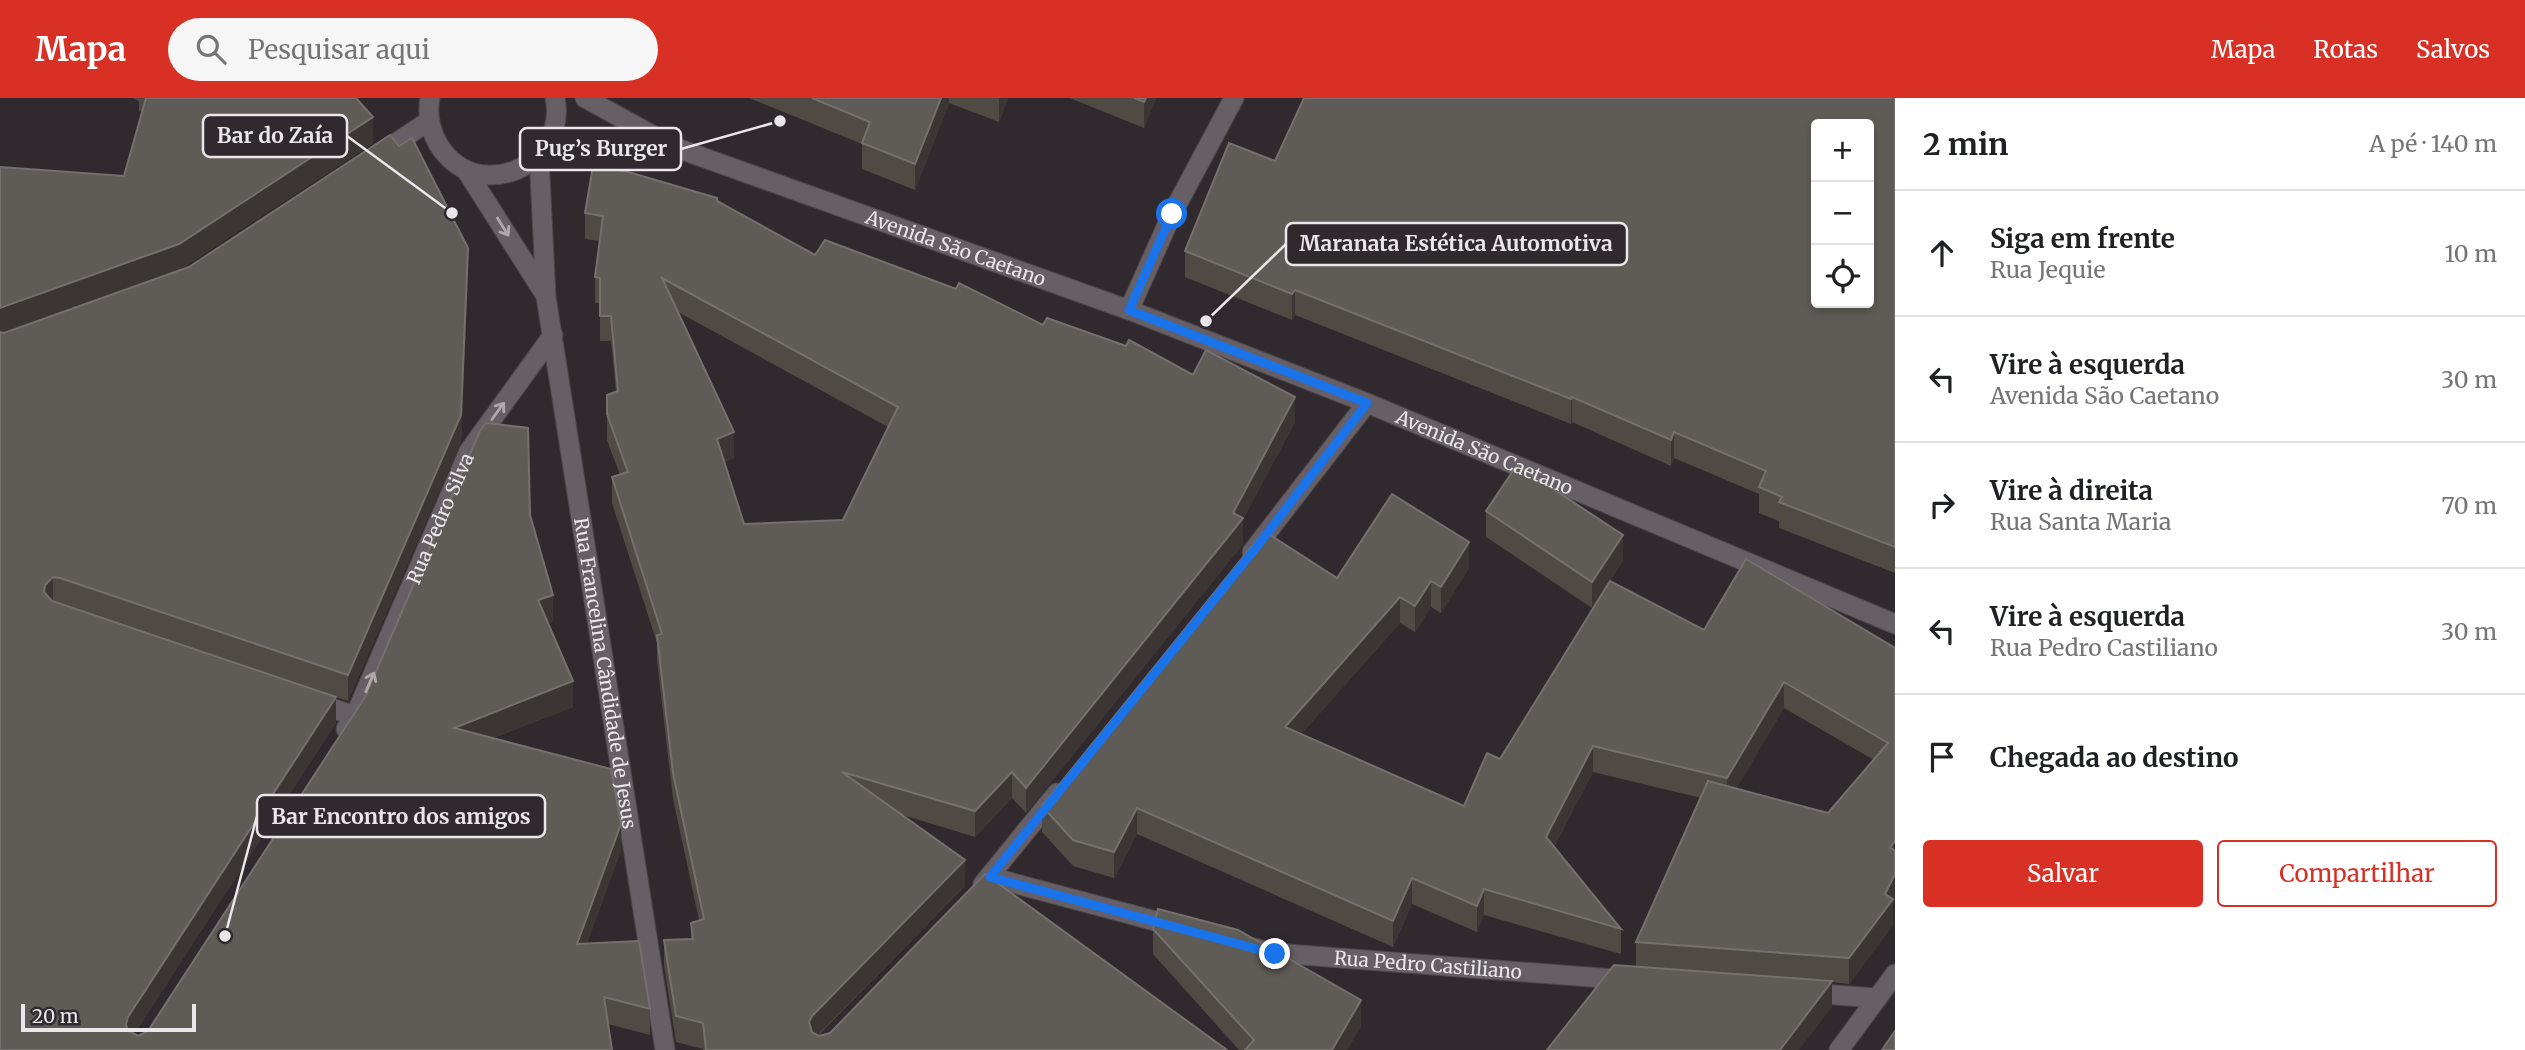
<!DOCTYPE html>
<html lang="pt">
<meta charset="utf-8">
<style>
body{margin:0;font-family:Merriweather,serif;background:#f6f6f6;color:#202124}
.controls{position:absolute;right:21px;top:21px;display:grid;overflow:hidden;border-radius:7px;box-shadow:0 4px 10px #0003}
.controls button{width:63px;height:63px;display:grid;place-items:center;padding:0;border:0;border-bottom:2px solid #e0e0e0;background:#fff;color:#202124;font:35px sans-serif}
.scale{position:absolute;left:21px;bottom:18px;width:175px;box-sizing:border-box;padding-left:7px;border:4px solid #eae6ea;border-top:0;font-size:19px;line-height:24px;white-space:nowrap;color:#eae6ea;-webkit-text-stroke:5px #302a2f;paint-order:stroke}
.stop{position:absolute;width:21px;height:21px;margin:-16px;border:5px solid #1a73e8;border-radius:50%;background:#fff}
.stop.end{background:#1a73e8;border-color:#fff;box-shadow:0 2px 7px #0008}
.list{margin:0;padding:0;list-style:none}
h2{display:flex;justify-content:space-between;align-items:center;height:91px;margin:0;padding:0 28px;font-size:30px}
h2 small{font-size:23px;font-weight:400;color:#757577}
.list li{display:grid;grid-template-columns:46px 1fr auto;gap:21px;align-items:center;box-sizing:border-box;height:126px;padding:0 28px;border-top:2px solid #e0e0e0}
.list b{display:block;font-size:26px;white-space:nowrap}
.list p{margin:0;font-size:23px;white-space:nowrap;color:#757577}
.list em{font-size:23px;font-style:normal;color:#757577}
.actions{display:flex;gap:14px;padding:21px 28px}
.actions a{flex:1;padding:16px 0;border:2px solid #d93025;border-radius:7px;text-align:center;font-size:24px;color:#d93025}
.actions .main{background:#d93025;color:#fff}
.icon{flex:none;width:38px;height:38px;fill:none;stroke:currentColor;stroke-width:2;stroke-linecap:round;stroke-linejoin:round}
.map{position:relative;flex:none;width:1895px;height:952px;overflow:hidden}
header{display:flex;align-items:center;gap:42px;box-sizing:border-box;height:98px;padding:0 35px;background:#d93025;color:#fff}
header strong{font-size:33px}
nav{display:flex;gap:38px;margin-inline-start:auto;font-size:24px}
.search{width:490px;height:63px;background:#f6f6f6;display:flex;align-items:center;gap:18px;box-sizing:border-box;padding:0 24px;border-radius:38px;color:#757577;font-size:26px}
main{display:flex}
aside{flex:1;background:#fff}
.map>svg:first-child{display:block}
</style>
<header>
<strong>Mapa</strong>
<div class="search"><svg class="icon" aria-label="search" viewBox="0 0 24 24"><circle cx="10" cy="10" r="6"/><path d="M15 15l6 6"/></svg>Pesquisar aqui</div>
<nav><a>Mapa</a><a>Rotas</a><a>Salvos</a></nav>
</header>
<main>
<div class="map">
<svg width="1895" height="952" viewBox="0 0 1895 952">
<rect width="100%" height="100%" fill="#302a2f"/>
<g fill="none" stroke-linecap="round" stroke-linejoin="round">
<defs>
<polyline id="service" points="313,604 355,618"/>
<g id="minor">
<polyline points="376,58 429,23"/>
<polyline points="1252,454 1367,305"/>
<path id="s1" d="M346 631 355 618 469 353 553 237"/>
<polyline points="990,779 1178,829"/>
<polyline points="983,786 1057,695"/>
<path id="s2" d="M1254 850 1275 855 1628 882"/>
<polyline points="1808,895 1877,900"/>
<polyline points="1839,952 1895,876"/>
</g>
<g id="tertiary">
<path d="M430 0C423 36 449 75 487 77 529 79 564 42 555 0"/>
<path id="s3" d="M585 0 674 49 1129 212 1367 305 1895 526"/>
<polyline points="550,44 669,49"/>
<path id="s4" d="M539 58 546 199 665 952"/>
<polyline points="466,72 544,195"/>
<polyline points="1129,212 1172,116 1234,0"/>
</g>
</defs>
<!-- service casing -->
<use href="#service" stroke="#4a464a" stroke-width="21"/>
<!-- minor casing -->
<use href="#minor" stroke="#4a464a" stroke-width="21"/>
<!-- tertiary casing -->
<use href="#tertiary" stroke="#4a464a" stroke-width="21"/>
<!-- service -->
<use href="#service" stroke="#665f65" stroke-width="19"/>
<!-- minor -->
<use href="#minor" stroke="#665f65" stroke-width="19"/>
<!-- tertiary -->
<use href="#tertiary" stroke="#665f65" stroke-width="19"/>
</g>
<!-- wall -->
<g fill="#4f4a44" fill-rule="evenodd">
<polygon points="133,0 356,0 373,45 179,172 468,175 461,343 348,603 336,599 336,625 134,936 138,938 148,933 530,417 553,523 547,525 573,609 493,640 621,752 587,845 650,911 650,937 608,926 0,952 0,69 124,78 142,14 139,13 139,3"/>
<polygon points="749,0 1008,0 999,24 949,5 915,92 862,71 862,46"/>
<polygon points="1070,0 1156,0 1144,30"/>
<polygon points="1895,0 1895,475 1779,430 1779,423 1759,415 1759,396 1674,360 1671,368 1572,324 1571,326 1295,217 1292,222 1185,179 1185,153 1275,63"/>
<path d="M611 71 717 103 815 157 1043 227 1193 277 1295 324 1243 421V446L1026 715 1012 700 975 739 903 717 965 788 818 938 1227 952H703V951L676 944 664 868V842L691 841V825L699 822 673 701 657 562V545L612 405V379L620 377 607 342V297L616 294 611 243H600V205H595V179L600 143 585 141V115ZM678 214 888 329 843 422 744 426 724 364 734 360Z"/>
<polygon points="1486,413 1623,463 1592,510 1486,439"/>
<path d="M1469 470 1441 515 1431 509 1415 534 1400 525 1301 636 1464 708 1500 661 1704 532 1895 550V802L1893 805V827L1849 886 1832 884V909L1636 868V844L1701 700 1593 674 1554 749 1621 831V856L1484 817 1477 834 1412 806 1393 849 1137 736 1114 780 1073 768 1042 734V708L1337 480ZM1784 610 1874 662 1828 715 1736 691Z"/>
<polygon points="1153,831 1361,928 1347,952 1239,952 1153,856"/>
</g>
<!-- shaded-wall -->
<g fill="#3b3634">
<polygon points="941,0 949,0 949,5 915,92 915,66"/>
<polygon points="999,0 1008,0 999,24"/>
<polygon points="1146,0 1156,0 1144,30 1144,4"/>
<polygon points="373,19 373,45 179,172 0,236 0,210"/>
<polygon points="468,150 468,175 461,343 348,603 348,577"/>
<polygon points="1295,192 1295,217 1292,222 1292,196"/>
<polygon points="1295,299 1295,324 1243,421 1243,446 1026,715 1026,690 1233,415"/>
<polygon points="1572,299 1572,324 1571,326 1571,301"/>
<polygon points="734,334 734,360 717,366 717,341"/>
<polygon points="1674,334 1674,360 1671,368 1671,342"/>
<polygon points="1623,437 1623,463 1592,510 1592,484"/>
<polygon points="1469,444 1469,470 1441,515 1441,489"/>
<polygon points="53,479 53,505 45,512 45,487"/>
<polygon points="1431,483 1431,509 1415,534 1415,508"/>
<polygon points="553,497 553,523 538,528 538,502"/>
<polygon points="1400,499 1400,525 1285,655 1285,629"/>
<polygon points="573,583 573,609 454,655 454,630"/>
<polygon points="1784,584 1784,610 1727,706 1727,680"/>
<polygon points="336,599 336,625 128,945 126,926 128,919"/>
<polygon points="1593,648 1593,674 1546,764 1546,739"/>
<polygon points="1012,674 1012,700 975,739 975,713"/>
<polygon points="1137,710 1137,736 1114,780 1114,754"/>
<polygon points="621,726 621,752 577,872 577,846"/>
<polygon points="1895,743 1895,769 1890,750"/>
<polygon points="965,762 965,788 812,943 809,924 812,918"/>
<polygon points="1895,776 1895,802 1893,805 1893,827 1849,886 1849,860"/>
<polygon points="1412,780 1412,806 1393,849 1393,823"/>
<polygon points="1484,791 1484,817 1477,834 1477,808"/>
<polygon points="1832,883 1832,909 1799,952 1780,952"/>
<polygon points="1361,902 1361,928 1347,952 1332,952"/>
</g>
<!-- building -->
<g fill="#5f5b56" stroke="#75706d" stroke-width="2" fill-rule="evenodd">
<polygon points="146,0 356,0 373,19 179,146 0,210 0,69 124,78"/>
<polygon points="812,0 941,0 915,66 862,45 870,24"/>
<polygon points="1134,0 1146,0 1144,4"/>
<path d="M1304 0H1895V449L1779 404 1782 399 1759 389 1766 373 1674 334 1671 342 1572 299 1571 301 1295 192 1292 196 1185 153 1229 45 1275 63ZM1816 26H1869V205H1816Z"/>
<polygon points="390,37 399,48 412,40 468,150 461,317 348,577 60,480 53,479 45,487 44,494 52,503 336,599 128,919 126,926 127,932 138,938 148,933 365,599 480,333 486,325 528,330 530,417 553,497 538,502 573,583 454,630 611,671 621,726 577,846 639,843 650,911 604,899 612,952 0,952 0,234 4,235 189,169"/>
<path d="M609 67 611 71 625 73 717 100V103L815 157 825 142 956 191 959 185 1043 227 1047 220 1126 248 1129 242 1193 277 1206 252 1295 299 1233 415 1243 420 1026 690 1012 674 975 713 842 674 965 762 812 918 809 924 812 934 819 938 830 935 985 776 1227 952H706L703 925 676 918 664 842 693 841 691 825 704 821 673 675 657 537 662 536 612 379 628 374 607 316V297L618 293 611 218H600V180L595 179 603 118 585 115 593 68 609 70ZM662 180 898 309 843 422 744 426 717 341 734 334Z"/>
<polygon points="1517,367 1623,437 1592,484 1486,413"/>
<polygon points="1392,396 1469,444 1441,489 1431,483 1415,508 1400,499 1285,629 1464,708 1487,655 1500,661 1610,483 1704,532 1746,461 1895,550 1895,743 1890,750 1895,752 1895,776 1885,796 1893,801 1849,860 1636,844 1708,683 1828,715 1888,645 1784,584 1727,680 1593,648 1546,739 1621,831 1484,791 1477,808 1412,780 1393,823 1137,710 1114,754 1073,742 1042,708 1264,433 1337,480"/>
<polygon points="1158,811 1238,832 1361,902 1332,952 1245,952 1254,942 1153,831"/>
<polygon points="1614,867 1832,883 1780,952 1547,952"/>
<polygon points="1895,933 1895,952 1882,952"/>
</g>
<!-- one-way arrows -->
<defs><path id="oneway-shaft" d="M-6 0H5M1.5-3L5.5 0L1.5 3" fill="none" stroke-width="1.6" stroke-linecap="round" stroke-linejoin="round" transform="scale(1.75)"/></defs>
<g stroke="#afa9ae">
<use href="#oneway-shaft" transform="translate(503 129) rotate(58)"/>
<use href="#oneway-shaft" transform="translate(498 313) rotate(-54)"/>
<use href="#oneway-shaft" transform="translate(370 584) rotate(-67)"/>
</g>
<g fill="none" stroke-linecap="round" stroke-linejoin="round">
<!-- route -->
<polyline stroke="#1a73e8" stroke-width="9" points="1172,116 1129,212 1367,305 1255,451 990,779 1275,856"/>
</g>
<g text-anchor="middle" stroke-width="7" stroke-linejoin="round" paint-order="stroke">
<!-- street labels -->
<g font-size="19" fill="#eae6ea" stroke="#302a2f">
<text dy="7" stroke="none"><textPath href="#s3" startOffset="401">Avenida São Caetano</textPath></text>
<text dy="7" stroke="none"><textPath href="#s3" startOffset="968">Avenida São Caetano</textPath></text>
<text dy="7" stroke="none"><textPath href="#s1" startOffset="231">Rua Pedro Silva</textPath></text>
<text dy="7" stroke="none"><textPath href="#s4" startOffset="522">Rua Francelina Cândidade de Jesus</textPath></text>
<text dy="7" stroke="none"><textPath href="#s2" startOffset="175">Rua Pedro Castiliano</textPath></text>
</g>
</g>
<!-- callouts -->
<path fill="none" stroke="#eae6ea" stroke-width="2.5" d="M452 115L347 38M780 23L681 51M1206 223L1286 146M225 838L257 718"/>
<g fill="#eae6ea" stroke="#302a2f" stroke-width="2.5">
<circle cx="452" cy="115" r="7"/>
<circle cx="780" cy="23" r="7"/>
<circle cx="1206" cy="223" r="7"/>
<circle cx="225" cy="838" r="7"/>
</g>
<g fill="#302a2f" stroke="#eae6ea" stroke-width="2.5">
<rect x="203" y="17" width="144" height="42" rx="7"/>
<rect x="520" y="30" width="161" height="42" rx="7"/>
<rect x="1286" y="125" width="341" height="42" rx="7"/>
<rect x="257" y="697" width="288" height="42" rx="7"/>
</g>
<g font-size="21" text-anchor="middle" font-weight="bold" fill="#eae6ea">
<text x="275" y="45">Bar do Zaía</text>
<text x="601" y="58">Pug’s Burger</text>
<text x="1456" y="153">Maranata Estética Automotiva</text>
<text x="401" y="726">Bar Encontro dos amigos</text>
</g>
</svg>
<div class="controls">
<button>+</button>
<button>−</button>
<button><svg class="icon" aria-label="locate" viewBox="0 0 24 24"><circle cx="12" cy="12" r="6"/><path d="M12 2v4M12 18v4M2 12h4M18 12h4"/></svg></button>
</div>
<div class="scale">20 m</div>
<div class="stop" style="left:1172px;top:116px"></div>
<div class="stop end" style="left:1275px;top:856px"></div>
</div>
<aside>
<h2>2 min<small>A pé · 140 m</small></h2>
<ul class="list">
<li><svg class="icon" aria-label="ahead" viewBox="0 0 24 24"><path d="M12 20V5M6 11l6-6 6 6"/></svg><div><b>Siga em frente</b><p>Rua Jequie</p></div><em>10 m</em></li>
<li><svg class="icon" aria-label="left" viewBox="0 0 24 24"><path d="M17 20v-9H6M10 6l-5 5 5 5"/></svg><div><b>Vire à esquerda</b><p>Avenida São Caetano</p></div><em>30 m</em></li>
<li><svg class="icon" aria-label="right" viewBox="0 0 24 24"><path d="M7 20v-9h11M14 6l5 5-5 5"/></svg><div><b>Vire à direita</b><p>Rua Santa Maria</p></div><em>70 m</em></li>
<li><svg class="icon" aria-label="left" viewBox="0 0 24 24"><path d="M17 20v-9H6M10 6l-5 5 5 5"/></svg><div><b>Vire à esquerda</b><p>Rua Pedro Castiliano</p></div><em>30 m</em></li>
<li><svg class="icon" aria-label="arrive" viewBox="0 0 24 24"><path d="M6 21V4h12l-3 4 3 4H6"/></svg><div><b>Chegada ao destino</b></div></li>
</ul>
<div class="actions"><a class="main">Salvar</a><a>Compartilhar</a></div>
</aside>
</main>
